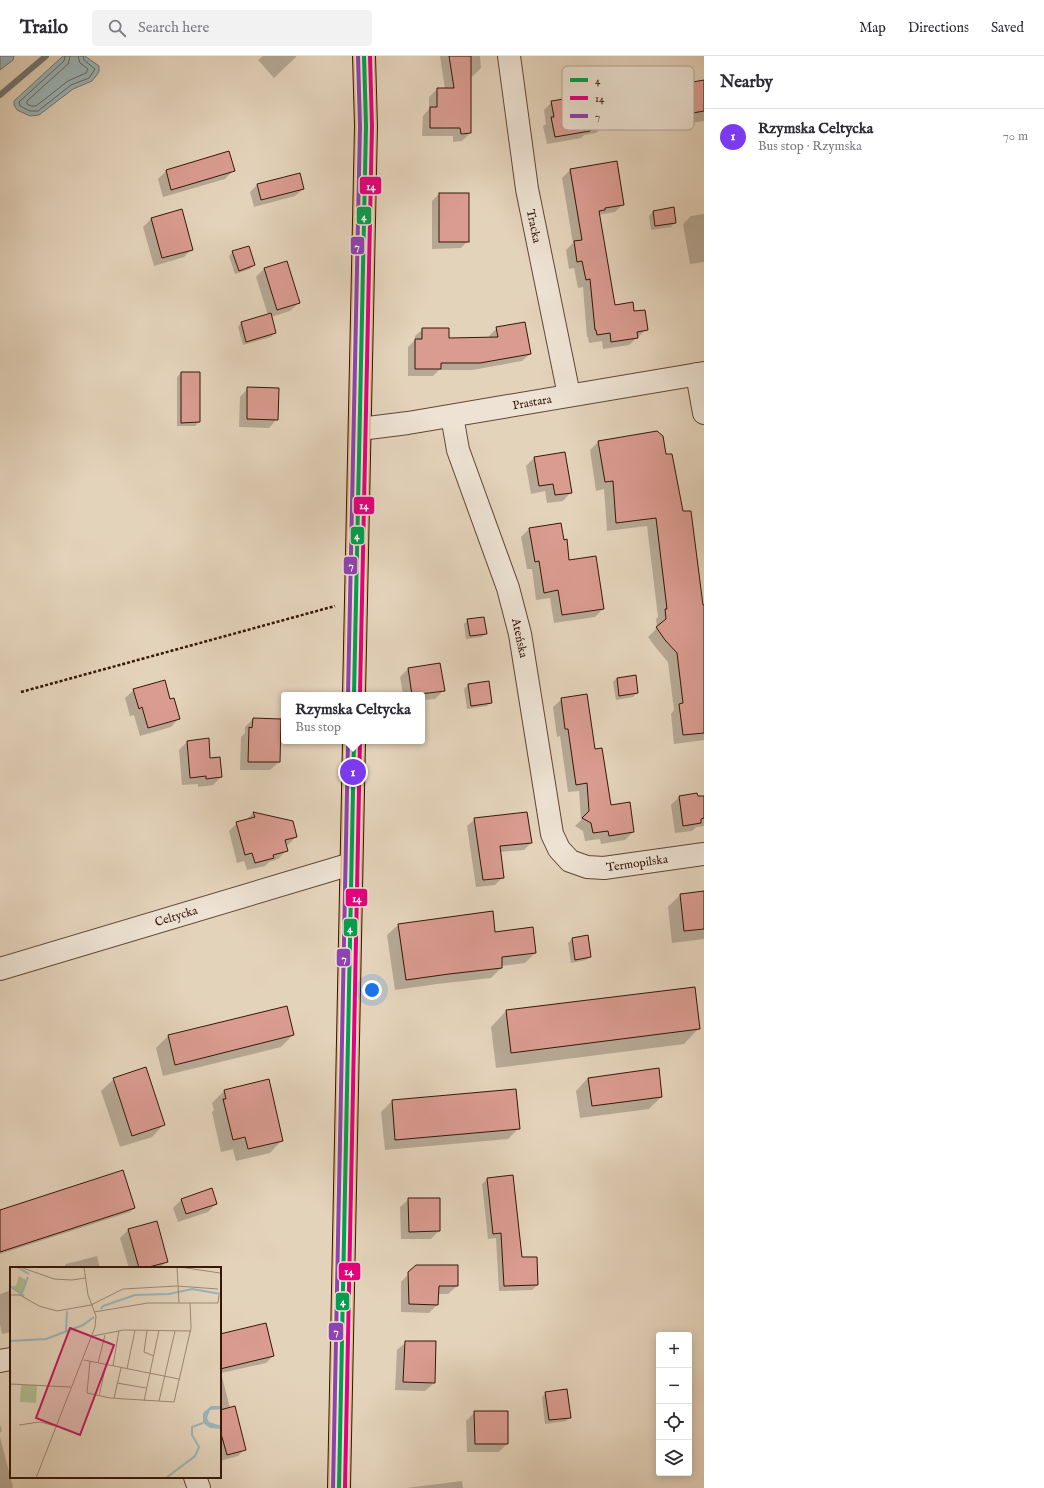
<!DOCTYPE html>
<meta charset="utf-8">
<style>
body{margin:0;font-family:"IM FELL English",serif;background:#f2f2f3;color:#2b2b33}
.controls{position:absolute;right:12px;bottom:12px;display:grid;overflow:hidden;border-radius:4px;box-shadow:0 2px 10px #0003}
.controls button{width:36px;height:36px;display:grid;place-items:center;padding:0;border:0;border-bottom:1px solid #e1e1e2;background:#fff;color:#2b2b33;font:20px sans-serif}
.you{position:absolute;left:372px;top:934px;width:14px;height:14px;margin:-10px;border:3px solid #fff;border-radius:50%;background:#1a73e8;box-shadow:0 0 0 6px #1a73e833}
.badge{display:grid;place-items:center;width:26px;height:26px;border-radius:50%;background:#7c3aed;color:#fff;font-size:13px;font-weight:700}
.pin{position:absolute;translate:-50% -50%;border:2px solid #fff;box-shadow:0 1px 4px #0006}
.popup{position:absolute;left:281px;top:636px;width:144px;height:52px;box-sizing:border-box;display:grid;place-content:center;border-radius:4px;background:#fff;filter:drop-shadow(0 1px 3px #0005);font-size:13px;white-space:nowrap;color:#7c7c81}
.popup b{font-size:15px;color:#2b2b33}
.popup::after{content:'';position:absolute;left:50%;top:100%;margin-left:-8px;border:8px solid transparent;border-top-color:#fff}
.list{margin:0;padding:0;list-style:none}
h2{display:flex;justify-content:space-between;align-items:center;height:52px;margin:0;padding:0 16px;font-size:17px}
h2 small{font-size:13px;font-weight:400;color:#7c7c81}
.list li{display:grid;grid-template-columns:26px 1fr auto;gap:12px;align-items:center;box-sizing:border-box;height:56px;padding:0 16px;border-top:1px solid #e1e1e2}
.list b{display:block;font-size:15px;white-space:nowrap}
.list p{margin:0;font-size:13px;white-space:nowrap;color:#7c7c81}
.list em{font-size:13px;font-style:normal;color:#7c7c81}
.icon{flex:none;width:22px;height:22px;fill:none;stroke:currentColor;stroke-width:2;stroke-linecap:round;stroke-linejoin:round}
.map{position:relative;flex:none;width:704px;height:1432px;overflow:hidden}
header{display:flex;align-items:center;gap:24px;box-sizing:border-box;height:56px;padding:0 20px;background:#fff;border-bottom:1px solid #e1e1e2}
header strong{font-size:19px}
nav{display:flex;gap:22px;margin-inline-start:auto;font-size:14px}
.search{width:280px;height:36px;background:#f2f2f3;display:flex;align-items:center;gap:10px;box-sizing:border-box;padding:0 14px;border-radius:4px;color:#7c7c81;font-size:15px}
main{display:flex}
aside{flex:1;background:#fff}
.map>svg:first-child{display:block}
</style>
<header>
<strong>Trailo</strong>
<div class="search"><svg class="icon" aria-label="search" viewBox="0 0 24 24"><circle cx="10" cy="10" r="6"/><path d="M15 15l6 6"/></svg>Search here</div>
<nav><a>Map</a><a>Directions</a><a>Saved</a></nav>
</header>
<main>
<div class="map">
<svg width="704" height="1432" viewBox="0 0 704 1432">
<rect width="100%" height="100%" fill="#e4d3bb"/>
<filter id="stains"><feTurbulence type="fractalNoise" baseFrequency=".005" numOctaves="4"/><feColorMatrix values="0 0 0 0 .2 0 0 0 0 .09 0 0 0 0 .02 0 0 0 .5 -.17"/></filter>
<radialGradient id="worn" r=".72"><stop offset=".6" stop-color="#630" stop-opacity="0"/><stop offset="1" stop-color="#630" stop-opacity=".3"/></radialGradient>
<!-- water -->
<g fill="#9ab5ba" stroke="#727572">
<polygon points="0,0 14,0 13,4 0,14"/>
<polygon points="63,0 85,0 99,10 99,16 92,25 73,33 39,59 30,60 17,54 14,49 14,45"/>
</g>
<!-- shadow -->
<g fill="#0003">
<polygon points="263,0 296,0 296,1 274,22 258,4"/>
<polygon points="440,0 480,0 481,12 473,20 470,21 470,77 462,85 453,86 453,80 422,80 423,60 429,53 429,41 437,33 445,33"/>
<polygon points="653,24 675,30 704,25 704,65 647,74 641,36"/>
<polygon points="583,44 604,69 596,77 584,79 581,82 547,88 543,70 546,68 544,54 552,46"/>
<polygon points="570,114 623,148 615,156 598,159 614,250 633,257 647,273 629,289 603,293 602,285 589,287 588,281 587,281 583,231 578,232 574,212 569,213 566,194 573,187 562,122"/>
<polygon points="166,115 233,115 225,123 163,141 158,123"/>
<polygon points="257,129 303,133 295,140 254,151 250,136"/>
<polygon points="439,138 468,185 461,192 432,193 432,145"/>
<polygon points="673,152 675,167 671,171 651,174 649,160 653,156"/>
<polygon points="704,158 704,206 690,208 683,168 691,160"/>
<polygon points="151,163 192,193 184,201 154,210 143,171"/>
<polygon points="233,196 254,209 250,213 235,218 229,200"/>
<polygon points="264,213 299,247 290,255 271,261 275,277 271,281 243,289 238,271 241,267 268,259 256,221"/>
<polygon points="497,272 530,298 522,305 472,314 439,314 433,320 408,320 408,291 415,284 415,280 423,273 448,283 490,282 489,280"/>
<polygon points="181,317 199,317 199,366 195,370 177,370 177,321"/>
<polygon points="248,332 277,363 269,372 239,371 240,341"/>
<polygon points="599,385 665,400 702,550 704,551 704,684 674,688 671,658 674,654 668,606 656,592 648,581 657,572 656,563 658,561 647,470 607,475 604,433 596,435 590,394"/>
<polygon points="534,402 571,436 563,445 547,447 545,435 531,438 526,410"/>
<polygon points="560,469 569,506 603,553 595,561 554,567 550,542 536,544 532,513 527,513 521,481 529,473"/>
<polygon points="468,564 486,577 482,581 466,583 464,568"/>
<polygon points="408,613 444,634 435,643 422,644 422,639 403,639 400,621"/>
<polygon points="617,622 637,637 633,641 616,644 613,626"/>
<polygon points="488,627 491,646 487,650 467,653 464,633 468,629"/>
<polygon points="134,634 169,644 179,662 171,671 140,680 134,659 130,660 125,642"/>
<polygon points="562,643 595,694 610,750 633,776 625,784 601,788 600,783 585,785 583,775 575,770 581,764 579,735 568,736 560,680 557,681 553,651"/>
<polygon points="253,663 280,664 279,706 270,714 240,714 241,681 245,677 245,671"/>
<polygon points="187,686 221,721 213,729 198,731 198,728 182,729 179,694"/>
<polygon points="679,741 704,741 704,770 696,771 692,775 675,777 671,749"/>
<polygon points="253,757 296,781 288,789 285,790 286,795 278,803 269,806 265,810 247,814 244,805 237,807 229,775 237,767 245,765"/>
<polygon points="475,763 531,787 524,794 499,796 502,822 495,829 476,831 467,770"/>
<polygon points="704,836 704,883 672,887 668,851 680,839"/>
<polygon points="398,869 494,877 535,897 525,907 501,910 501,912 491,922 437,928 395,934 387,879"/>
<polygon points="587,880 590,901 586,904 571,907 568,887 572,883"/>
<polygon points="506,955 699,972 684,988 496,1012 491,971"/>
<polygon points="293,979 281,991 163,1020 156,992 168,980"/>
<polygon points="588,1022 661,1041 649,1053 580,1062 576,1035"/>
<polygon points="114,1023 164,1068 152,1081 120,1091 101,1035"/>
<polygon points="268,1025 282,1084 270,1097 236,1105 233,1093 221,1096 212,1056 214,1054 212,1047 224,1035"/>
<polygon points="515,1035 519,1072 508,1083 385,1094 381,1056 392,1045"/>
<polygon points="487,1123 521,1202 537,1229 532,1234 499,1235 496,1182 488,1183 482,1128"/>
<polygon points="182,1143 216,1148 208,1156 178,1166 173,1152"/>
<polygon points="409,1143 439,1175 431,1183 401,1183 400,1151"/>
<polygon points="134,1152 130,1156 0,1198 0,1156"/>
<polygon points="128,1174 167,1205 160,1212 149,1212 158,1209 158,1207 141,1212 129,1212 120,1182"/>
<polygon points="97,1200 100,1212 63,1212 66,1208"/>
<polygon points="416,1210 457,1230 448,1238 437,1238 437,1249 429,1257 401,1256 401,1226"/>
<polygon points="11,1234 11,1276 2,1278 0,1269 0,1238"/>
<polygon points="406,1286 434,1327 425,1335 395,1334 397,1294"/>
<polygon points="220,1291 273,1300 266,1307 221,1317 230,1352 245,1393 238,1400 220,1405"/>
<polygon points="546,1337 570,1361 566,1365 545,1368 542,1341"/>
<polygon points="475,1356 507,1388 499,1396 467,1396 466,1365"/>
<polygon points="0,1368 2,1375 0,1377"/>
<polygon points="0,1381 13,1431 12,1432 0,1432"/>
<polygon points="462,1425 463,1432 405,1432 406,1432"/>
</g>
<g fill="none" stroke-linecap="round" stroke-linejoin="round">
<!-- shore -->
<g stroke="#686660" stroke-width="1">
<polyline points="65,0 64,5 19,46 20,50 30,55 38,55 71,29 89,22 95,13 84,4 83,0"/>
<polyline points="70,0 68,8 27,45 27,48 31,50 36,50 68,25 86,17 88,13 80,7 78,0"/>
</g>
<!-- stream -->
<polyline stroke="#727572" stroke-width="6" points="0,39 46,0"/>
</g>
<!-- building -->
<g fill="#da9c91" stroke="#351607">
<polygon points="449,0 471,0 471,77 461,78 460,72 430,72 430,51 437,51 437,32 454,32"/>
<polygon points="674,19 676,29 704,24 704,55 659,63 653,23"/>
<polygon points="600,39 605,69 589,72 590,75 555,81 551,61 554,61 551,45 583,40 584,43"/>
<polygon points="229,95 235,115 171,134 166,114"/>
<polygon points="617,105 624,149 605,152 605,154 599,155 615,249 633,246 634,255 645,254 648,274 637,276 638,282 611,286 610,277 597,279 596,274 595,274 590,223 586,224 582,205 577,206 574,185 582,184 570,113"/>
<polygon points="300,117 304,133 261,144 257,128"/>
<rect x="439" y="137" width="30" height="49"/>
<polygon points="674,151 676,167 655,170 653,155"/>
<polygon points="182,153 193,194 162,202 151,162"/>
<polygon points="249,190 255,209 239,215 232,195"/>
<polygon points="287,205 300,247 277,254 264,212"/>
<polygon points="271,257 276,277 246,286 241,266"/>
<polygon points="525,266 531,298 480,307 441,307 441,313 415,313 415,283 422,283 422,272 449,272 449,282 498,281 496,271"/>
<polygon points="181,316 200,316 200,366 181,367"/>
<polygon points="247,331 279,332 278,364 247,363"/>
<polygon points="657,375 663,380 666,398 672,398 683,455 691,455 703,549 704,549 704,677 683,679 679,648 683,647 677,597 665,584 656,571 666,563 665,553 667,553 656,462 616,467 613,425 605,426 598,385"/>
<polygon points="565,396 572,437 555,439 553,428 539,430 534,401"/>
<polygon points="561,467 564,484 567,483 569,504 596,500 604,553 562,559 558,534 544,537 539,505 535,506 529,472"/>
<polygon points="484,561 487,578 470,580 467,563"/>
<polygon points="440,607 445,635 412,639 408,612"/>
<polygon points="636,619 638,637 619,640 617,622"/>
<polygon points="165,624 170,643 174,642 180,663 148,672 142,651 139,653 133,633"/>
<polygon points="489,625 492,647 471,650 468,628"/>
<polygon points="587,638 595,693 602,692 611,749 630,746 634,776 609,780 608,775 593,777 591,767 582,762 589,755 587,727 576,729 568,673 565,673 561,642"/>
<polygon points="253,662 281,663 280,706 248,706 249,671 252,672"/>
<polygon points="209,682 210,702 220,701 222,721 206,723 206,720 190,722 187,685"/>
<polygon points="697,737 698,740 704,740 704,762 701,763 701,767 683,770 679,740"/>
<polygon points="253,756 293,765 297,781 285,784 288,795 273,799 274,802 255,807 252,797 245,799 236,766 255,761"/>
<polygon points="527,756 532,787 500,790 504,822 483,824 474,762"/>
<polygon points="704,835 704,873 684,875 680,838"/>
<polygon points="493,855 495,876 533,871 536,897 502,901 502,912 449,918 406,924 398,868"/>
<polygon points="588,879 591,901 575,904 572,882"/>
<polygon points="695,931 700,973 511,997 506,954"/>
<polygon points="287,950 294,979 175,1009 168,979"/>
<polygon points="146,1011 165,1069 132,1080 113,1022"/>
<polygon points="659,1012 662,1041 592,1050 588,1022"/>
<polygon points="269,1023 283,1085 248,1093 245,1081 233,1084 223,1043 226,1043 224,1034"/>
<polygon points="516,1033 520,1073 395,1084 392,1044"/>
<polygon points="123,1114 135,1152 0,1196 0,1154"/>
<polygon points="513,1119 522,1201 537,1201 538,1229 504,1230 501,1177 493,1178 487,1122"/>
<polygon points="212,1132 217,1148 186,1158 181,1143"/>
<polygon points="408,1142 440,1142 440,1175 409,1176"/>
<polygon points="157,1165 168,1206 145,1212 139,1212 128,1173"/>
<polygon points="416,1209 458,1209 458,1230 439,1230 438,1249 409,1248 408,1216"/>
<polygon points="266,1267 274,1300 220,1313 220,1278"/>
<polygon points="405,1285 436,1285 435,1327 403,1326"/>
<polygon points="567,1333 571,1362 549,1364 545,1336"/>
<polygon points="235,1350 246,1394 227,1399 220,1374 220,1354"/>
<polygon points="474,1355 508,1355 508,1388 475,1388"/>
</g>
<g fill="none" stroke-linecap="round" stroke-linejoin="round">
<defs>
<g id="minor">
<polyline points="509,0 527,133 569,339"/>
<polyline points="697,318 704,357"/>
<polyline points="452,360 458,394 508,532 520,578 552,778 559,793 570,805 587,811 604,812 704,798"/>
<polyline points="360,373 408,367 704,317"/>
<polyline points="0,913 351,808"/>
<polyline points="0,1305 11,1303"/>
<polyline points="195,1421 199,1432"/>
</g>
<g id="major">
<polyline points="354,639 366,70 364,0"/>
<polyline points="339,1432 354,685"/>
</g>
</defs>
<!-- minor casing -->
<use href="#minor" stroke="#614534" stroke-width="24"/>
<!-- major casing -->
<use href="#major" stroke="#351607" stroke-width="24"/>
<!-- path -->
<polyline stroke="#351607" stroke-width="2.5" stroke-dasharray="3 2" stroke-linecap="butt" points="21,636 335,550"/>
<!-- minor -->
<use href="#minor" stroke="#ede2d3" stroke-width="22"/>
<!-- major -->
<use href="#major" stroke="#e2ba7e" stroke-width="22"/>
<defs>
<g id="bus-1">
<polyline points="354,639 366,70 364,0"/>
<polyline points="339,1432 354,685"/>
</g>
<g id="bus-2">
<polyline points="360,639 372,70 370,0"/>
<polyline points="345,1432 360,685"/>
</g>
<g id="bus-3">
<polyline points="348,639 360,70 358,0"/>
<polyline points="333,1432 348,685"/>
</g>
</defs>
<!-- bus-1 casing -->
<use href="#bus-1" stroke="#ede2d3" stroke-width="7"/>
<!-- bus-2 casing -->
<use href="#bus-2" stroke="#ede2d3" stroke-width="7"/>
<!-- bus-3 casing -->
<use href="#bus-3" stroke="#ede2d3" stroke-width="7"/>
<!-- bus-1 -->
<use href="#bus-1" stroke="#039f4d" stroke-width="4"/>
<!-- bus-2 -->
<use href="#bus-2" stroke="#e5007d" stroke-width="4"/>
<!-- bus-3 -->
<use href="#bus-3" stroke="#8e44ad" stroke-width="4"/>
</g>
<g text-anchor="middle" stroke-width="3" stroke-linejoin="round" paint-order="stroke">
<!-- street labels -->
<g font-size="12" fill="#351607" stroke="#ede2d3">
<text transform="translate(534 170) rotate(78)" y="4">Tracka</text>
<text transform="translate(532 346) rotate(-10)" y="4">Prastara</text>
<text transform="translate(520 582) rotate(78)" y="4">Ateńska</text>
<text transform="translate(637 807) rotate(-8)" y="4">Termopilska</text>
<text transform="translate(176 860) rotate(-17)" y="4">Celtycka</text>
</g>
</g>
<!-- overview -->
<g transform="translate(10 1211)">
<rect width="211" height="211" fill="#e4d3bb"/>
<path d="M9 9 16 13 11 26 2 19H6ZM11 118H27L26 136 10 135Z" fill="#b2bd92"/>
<path d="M201 139H211V142L200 143 197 151 199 155 211 159V162L200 161 193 156V146Z" fill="#9ab5ba"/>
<path fill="none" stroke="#9ab5ba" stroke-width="2" d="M7 0 19 7M0 19 14 29M12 26 18 10M91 42 93 39 125 28 159 27 182 22 211 27M56 64 57 44M0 74 36 72 73 58 84 50M156 211 185 189 189 180 182 168V160L193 156"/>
<path fill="none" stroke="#9e8773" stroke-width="1" d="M10 0 44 12 62 13 75 11M167 0 169 35M170 0 210 6M0 28H10L29 39 47 44 81 38 113 22 167 19 208 22M84 45 138 36H208L209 28M137 63 134 85 144 89M83 69 114 63 181 64M74 93 169 112M80 94 77 126 100 131 164 135 181 61 180 36M88 96 95 68M103 99 109 63M117 102 125 63M107 116 136 121M0 117 61 120M89 129 96 98M104 131 111 101M134 134 149 63M149 134 165 64M9 158 30 155 46 159M26 211 85 60 86 49 78 28 74 0"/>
<path fill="#c2185b" fill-opacity="0.15" stroke="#c2185b" stroke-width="2" d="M60 61 104 78 70 168 26 151Z"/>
<rect width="211" height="211" fill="none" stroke="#351607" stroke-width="2"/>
</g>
<!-- legend -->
<rect x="562" y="10" width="132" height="64" rx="6" fill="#ede2d3" stroke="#b6a596" stroke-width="1"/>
<rect x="570" y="22" width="18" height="4" fill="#039f4d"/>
<rect x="570" y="40" width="18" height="4" fill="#e5007d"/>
<rect x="570" y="58" width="18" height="4" fill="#8e44ad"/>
<g font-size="11" fill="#351607">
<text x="595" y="28">4</text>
<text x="595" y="46">14</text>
<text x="595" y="64">7</text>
</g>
<g stroke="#ede2d3" stroke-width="1.5">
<rect x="359" y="120" width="23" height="19" rx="4" fill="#e5007d"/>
<rect x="356" y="150" width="16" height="19" rx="4" fill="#039f4d"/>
<rect x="350" y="180" width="15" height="19" rx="4" fill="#8e44ad"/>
<rect x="353" y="440" width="22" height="19" rx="4" fill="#e5007d"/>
<rect x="350" y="470" width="15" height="19" rx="4" fill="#039f4d"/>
<rect x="343" y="500" width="15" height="19" rx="4" fill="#8e44ad"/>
<rect x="345" y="832" width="23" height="19" rx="4" fill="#e5007d"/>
<rect x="343" y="862" width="15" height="19" rx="4" fill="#039f4d"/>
<rect x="336" y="892" width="15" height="19" rx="4" fill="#8e44ad"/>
<rect x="338" y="1206" width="23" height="19" rx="4" fill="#e5007d"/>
<rect x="335" y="1236" width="15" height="19" rx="4" fill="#039f4d"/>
<rect x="328" y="1266" width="16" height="19" rx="4" fill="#8e44ad"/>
</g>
<g font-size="11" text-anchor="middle" font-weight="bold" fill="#fff">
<text x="371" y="134">14</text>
<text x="364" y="164">4</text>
<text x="357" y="194">7</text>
<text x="364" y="453">14</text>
<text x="357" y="483">4</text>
<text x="351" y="513">7</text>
<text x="357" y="846">14</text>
<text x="350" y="876">4</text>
<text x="344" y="906">7</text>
<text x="349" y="1219">14</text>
<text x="343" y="1249">4</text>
<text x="336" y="1279">7</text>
</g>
<rect width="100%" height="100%" filter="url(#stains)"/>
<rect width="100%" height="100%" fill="url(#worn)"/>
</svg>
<div class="controls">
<button>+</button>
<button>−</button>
<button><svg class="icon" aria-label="locate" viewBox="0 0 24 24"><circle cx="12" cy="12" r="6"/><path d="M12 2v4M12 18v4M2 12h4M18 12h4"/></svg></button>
<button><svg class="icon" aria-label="layers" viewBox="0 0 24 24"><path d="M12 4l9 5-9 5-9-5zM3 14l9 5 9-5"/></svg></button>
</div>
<div class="you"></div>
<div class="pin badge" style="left:353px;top:716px">1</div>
<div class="popup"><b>Rzymska Celtycka</b>Bus stop</div>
</div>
<aside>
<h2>Nearby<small></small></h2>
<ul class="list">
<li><span class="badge">1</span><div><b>Rzymska Celtycka</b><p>Bus stop · Rzymska</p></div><em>70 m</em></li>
</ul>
</aside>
</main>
